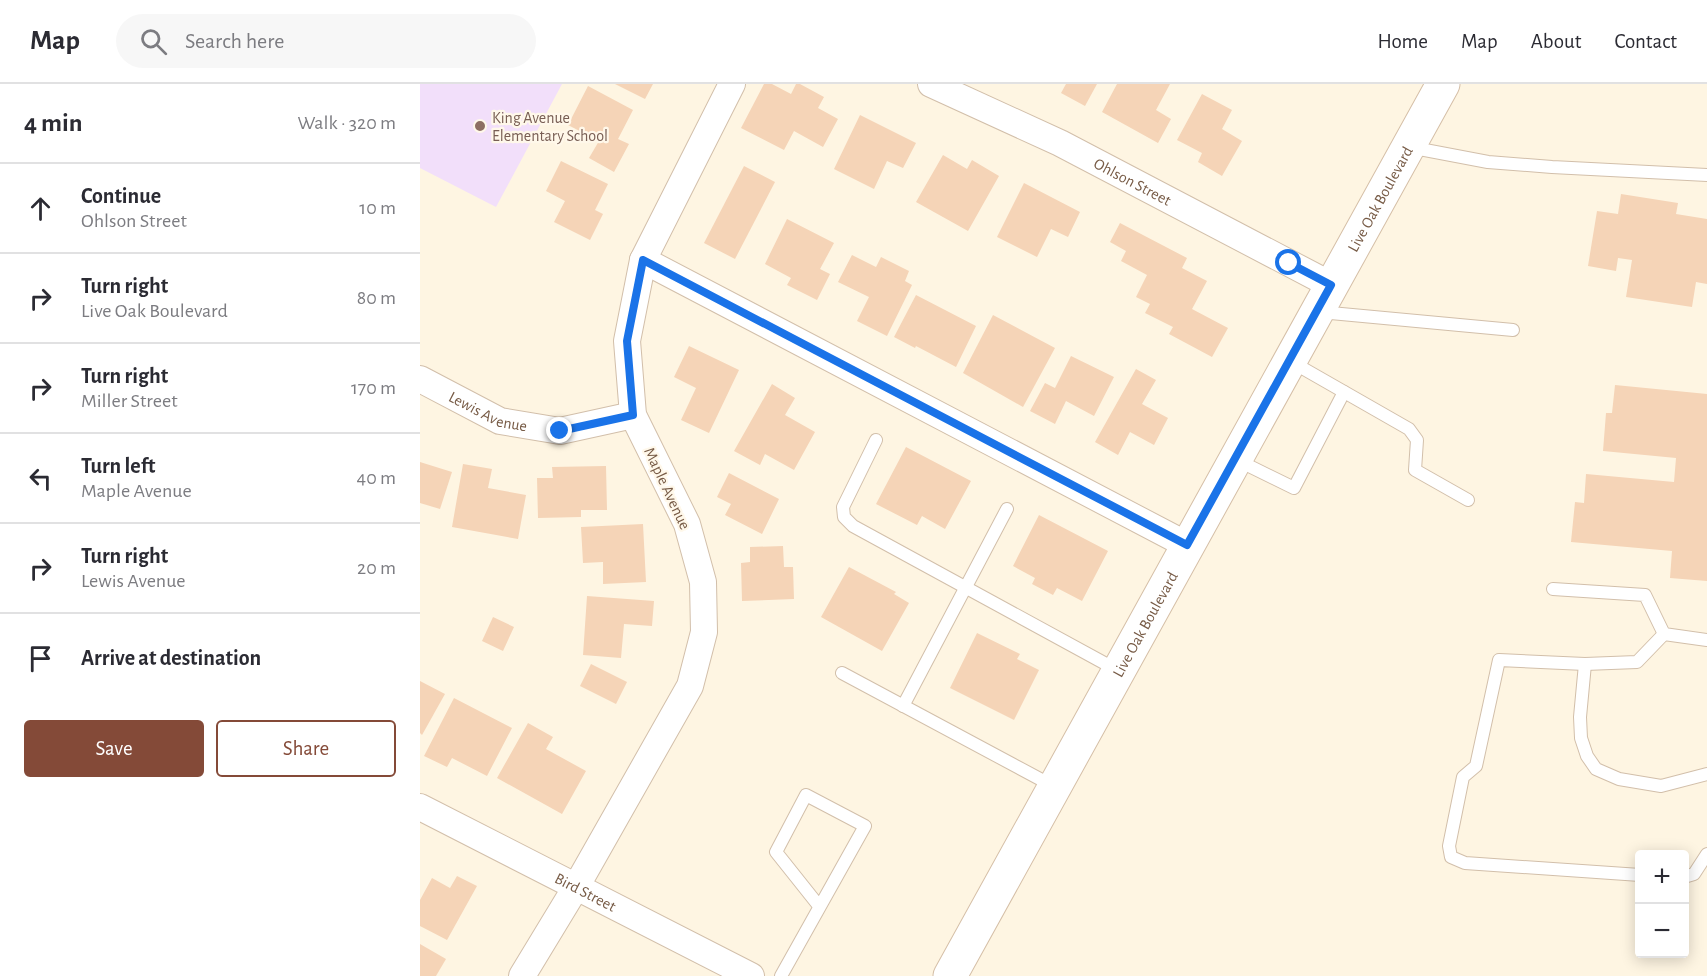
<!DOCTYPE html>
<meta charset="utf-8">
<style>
body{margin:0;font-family:"Alegreya Sans",sans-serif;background:#f7f7f7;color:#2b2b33}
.controls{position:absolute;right:18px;bottom:18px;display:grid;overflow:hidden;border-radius:6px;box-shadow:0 3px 15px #0003}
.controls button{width:54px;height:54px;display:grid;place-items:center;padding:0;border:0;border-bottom:2px solid #e1e1e2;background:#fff;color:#2b2b33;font:30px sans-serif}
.stop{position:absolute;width:18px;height:18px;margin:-14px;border:4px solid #1a73e8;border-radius:50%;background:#fff}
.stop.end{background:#1a73e8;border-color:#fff;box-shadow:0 2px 6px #0008}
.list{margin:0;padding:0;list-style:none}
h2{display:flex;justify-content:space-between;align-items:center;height:78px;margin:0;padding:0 24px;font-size:26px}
h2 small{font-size:20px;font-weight:400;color:#7c7c81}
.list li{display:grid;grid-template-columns:39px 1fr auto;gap:18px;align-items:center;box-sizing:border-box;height:90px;padding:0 24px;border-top:2px solid #e1e1e2}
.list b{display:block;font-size:22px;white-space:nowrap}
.list p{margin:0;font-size:20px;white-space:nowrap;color:#7c7c81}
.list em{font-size:20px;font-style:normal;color:#7c7c81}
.actions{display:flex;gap:12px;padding:18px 24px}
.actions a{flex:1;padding:14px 0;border:2px solid #844a38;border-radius:6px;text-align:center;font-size:21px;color:#844a38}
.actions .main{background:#844a38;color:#fff}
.icon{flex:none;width:33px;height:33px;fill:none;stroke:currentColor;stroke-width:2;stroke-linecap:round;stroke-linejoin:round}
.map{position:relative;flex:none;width:1287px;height:892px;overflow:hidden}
header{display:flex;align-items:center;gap:36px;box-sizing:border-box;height:84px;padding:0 30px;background:#fff;border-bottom:2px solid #e1e1e2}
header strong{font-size:28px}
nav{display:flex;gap:33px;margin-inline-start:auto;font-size:21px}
.search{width:420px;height:54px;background:#f7f7f7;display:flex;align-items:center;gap:15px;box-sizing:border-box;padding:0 21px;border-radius:33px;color:#7c7c81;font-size:22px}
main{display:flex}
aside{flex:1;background:#fff}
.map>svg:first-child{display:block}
</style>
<header>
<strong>Map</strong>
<div class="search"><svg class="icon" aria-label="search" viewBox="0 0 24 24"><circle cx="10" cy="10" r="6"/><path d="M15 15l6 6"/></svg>Search here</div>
<nav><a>Home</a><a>Map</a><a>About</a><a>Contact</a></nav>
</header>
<main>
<aside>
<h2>4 min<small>Walk · 320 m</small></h2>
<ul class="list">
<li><svg class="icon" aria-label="ahead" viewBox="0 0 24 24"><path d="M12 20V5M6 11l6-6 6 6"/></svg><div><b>Continue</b><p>Ohlson Street</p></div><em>10 m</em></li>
<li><svg class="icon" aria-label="right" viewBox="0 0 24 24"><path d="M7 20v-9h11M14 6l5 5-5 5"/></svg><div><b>Turn right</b><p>Live Oak Boulevard</p></div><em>80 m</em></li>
<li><svg class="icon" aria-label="right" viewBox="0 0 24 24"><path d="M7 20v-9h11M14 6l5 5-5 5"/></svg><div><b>Turn right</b><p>Miller Street</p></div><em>170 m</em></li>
<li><svg class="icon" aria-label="left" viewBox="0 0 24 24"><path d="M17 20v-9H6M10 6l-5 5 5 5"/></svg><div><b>Turn left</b><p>Maple Avenue</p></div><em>40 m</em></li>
<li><svg class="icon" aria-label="right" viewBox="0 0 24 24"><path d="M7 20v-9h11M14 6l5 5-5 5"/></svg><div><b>Turn right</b><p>Lewis Avenue</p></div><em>20 m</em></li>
<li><svg class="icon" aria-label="arrive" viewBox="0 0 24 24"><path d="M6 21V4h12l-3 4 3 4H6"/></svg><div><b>Arrive at destination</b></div></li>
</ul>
<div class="actions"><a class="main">Save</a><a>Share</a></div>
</aside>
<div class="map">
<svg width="1287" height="892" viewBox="0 0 1287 892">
<rect width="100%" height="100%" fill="#fef5e2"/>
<!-- education -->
<polygon fill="#f2dffa" points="0,0 142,0 76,123 0,84"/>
<!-- building -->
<g fill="#f5d4b7">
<polygon points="195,0 233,0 225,15"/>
<polygon points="344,0 352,0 371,10 376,0 380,0 404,13 398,24 418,35 403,63 374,47 364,66 321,44"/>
<polygon points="646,0 677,0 665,22 641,9"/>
<polygon points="697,0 750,0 736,26 751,35 738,59 682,28"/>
<polygon points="168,2 213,26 198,55 209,60 194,88 169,74 179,57 148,41"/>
<polygon points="782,10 812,26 802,45 822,57 802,92 778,78 782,69 757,56"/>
<polygon points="440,31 496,59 483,84 467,77 454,105 414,85"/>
<polygon points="523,71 547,85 552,76 579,92 548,147 496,118"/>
<polygon points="141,77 188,100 175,126 183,130 170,156 134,138 145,117 126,107"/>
<polygon points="324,82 355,98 315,175 284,159"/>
<polygon points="604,99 660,128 648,153 631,145 617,173 577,153"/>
<polygon points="1201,110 1258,119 1256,130 1287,135 1287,200 1276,198 1272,223 1206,213 1212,176 1198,174 1196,187 1168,182 1177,127 1198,130"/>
<polygon points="367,135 414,159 400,185 410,190 397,216 367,201 371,194 345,180"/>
<polygon points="700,139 767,174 762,184 787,197 772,225 808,244 792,273 749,250 753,243 725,229 730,220 716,213 727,191 701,177 706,167 690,158"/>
<polygon points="432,171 456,183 461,173 489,187 485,197 492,201 467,252 437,237 449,213 418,198"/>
<polygon points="496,211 556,242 536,283 496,262 495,264 474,253"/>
<polygon points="573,231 635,264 603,323 543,289"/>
<polygon points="269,262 319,286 289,349 261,336 276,304 254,293"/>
<polygon points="651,272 694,293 674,332 646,317 635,340 610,327 625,299 635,304"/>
<polygon points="716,285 736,296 722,320 748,334 734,361 710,348 698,371 675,358"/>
<polygon points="352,300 375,314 365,331 395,348 374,386 345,370 340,381 314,367"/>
<polygon points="1195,301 1287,310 1287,497 1250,494 1252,467 1151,458 1155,418 1164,419 1166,390 1254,398 1256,374 1183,367 1186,329 1192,329"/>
<polygon points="486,363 551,397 525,445 502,432 497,441 456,420"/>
<polygon points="0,378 32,388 20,425 0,419"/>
<polygon points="43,380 72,385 68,404 106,411 98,455 32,443"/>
<polygon points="186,382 187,426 161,426 161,433 118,434 117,394 133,394 132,383"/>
<polygon points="309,389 359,415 342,450 305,431 311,420 297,413"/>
<polygon points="619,431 688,467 662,517 637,504 633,511 612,500 615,494 593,482"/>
<polygon points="223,440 226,498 183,500 183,478 163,479 161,443"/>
<polygon points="363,462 364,483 373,483 374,515 322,517 321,479 330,478 330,463"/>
<polygon points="429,483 476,508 474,510 489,519 462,567 401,533"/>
<polygon points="167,512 234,517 232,542 204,540 201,574 163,571"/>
<polygon points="73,533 94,543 83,567 62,557"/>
<polygon points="557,549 600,570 597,575 619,586 594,636 530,604"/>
<polygon points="171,580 207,598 196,620 160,602"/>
<polygon points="0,597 25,610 2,651 0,649"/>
<polygon points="34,614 92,644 67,692 32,674 27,683 4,672"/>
<polygon points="108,639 133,653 126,665 166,687 142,730 77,694"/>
<polygon points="37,792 57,802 27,856 0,842 0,816 12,794 30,804"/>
<polygon points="0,860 26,875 16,892 0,892"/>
</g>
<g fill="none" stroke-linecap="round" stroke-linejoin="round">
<defs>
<g id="lane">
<polyline points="989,63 1068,78 1132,83 1287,91"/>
<polyline points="900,228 1093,246"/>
<polyline points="870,277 989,345 997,356 995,386 1048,416"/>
<polyline points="456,356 423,423 424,433 433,442 697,586"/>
<polyline points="817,376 874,404 924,308"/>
<polyline points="1133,505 1225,511 1244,550 1287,556"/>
<polyline points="1165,580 1160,633 1161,654 1167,672 1176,685 1199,695 1241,702 1287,690"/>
<polyline points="422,589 633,702"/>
<polyline points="483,622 587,425"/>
<polyline points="1220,791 1045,779 1031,773 1029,762 1043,693 1056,682 1079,576 1165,580 1217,578 1244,550"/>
<polyline points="1264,793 1274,790 1287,770"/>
<polyline points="361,892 445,742 386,711 356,768 399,822"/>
</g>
<g id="street">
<path id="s1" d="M511 0 640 59 911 201"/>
<polyline points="223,176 767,461"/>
<path id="s2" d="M0 295 80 337 140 347 213 331"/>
<path id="s3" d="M0 723 331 892"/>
<polyline points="102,892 156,803 270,602 284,548 283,498 267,440 213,331 207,257 223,176 312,0"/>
</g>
<g id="secondary">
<path id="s4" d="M530 892 1023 0"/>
</g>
</defs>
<!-- lane casing -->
<use href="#lane" stroke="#d2bfaa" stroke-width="14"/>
<!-- street casing -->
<use href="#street" stroke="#d2bfaa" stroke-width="28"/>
<!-- secondary casing -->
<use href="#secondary" stroke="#d5bfa7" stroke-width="35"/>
<!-- lane -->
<use href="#lane" stroke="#fff" stroke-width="12"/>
<!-- street -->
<use href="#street" stroke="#fff" stroke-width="26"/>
<!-- secondary -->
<use href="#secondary" stroke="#fff" stroke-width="33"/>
</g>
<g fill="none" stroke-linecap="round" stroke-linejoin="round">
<!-- route -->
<polyline stroke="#1a73e8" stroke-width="8" points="140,347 213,331 207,257 223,176 767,461 911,201 869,179"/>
</g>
<!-- markers -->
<circle fill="#8d6e63" stroke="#fff8ea" stroke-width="2" cx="60" cy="42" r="6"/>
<g text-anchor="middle" stroke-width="4.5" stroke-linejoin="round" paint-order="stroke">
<!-- education labels -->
<g font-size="16" fill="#785e54" stroke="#fff8ea" text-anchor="start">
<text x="72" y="39">King Avenue<tspan x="72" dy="18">Elementary School</tspan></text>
</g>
<!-- street labels -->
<g font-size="16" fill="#775b46" stroke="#fff8ea">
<text dy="6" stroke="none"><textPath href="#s1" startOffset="224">Ohlson Street</textPath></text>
<text dy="6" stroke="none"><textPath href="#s4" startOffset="888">Live Oak Boulevard</textPath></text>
<text dy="6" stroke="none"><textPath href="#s2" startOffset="76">Lewis Avenue</textPath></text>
<text transform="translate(248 404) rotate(65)" y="6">Maple Avenue</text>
<text dy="6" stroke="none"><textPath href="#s4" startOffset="402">Live Oak Boulevard</textPath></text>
<text dy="6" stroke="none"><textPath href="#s3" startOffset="186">Bird Street</textPath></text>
</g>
</g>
</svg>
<div class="controls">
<button>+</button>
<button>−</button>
</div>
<div class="stop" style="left:869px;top:179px"></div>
<div class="stop end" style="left:140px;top:347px"></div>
</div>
</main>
